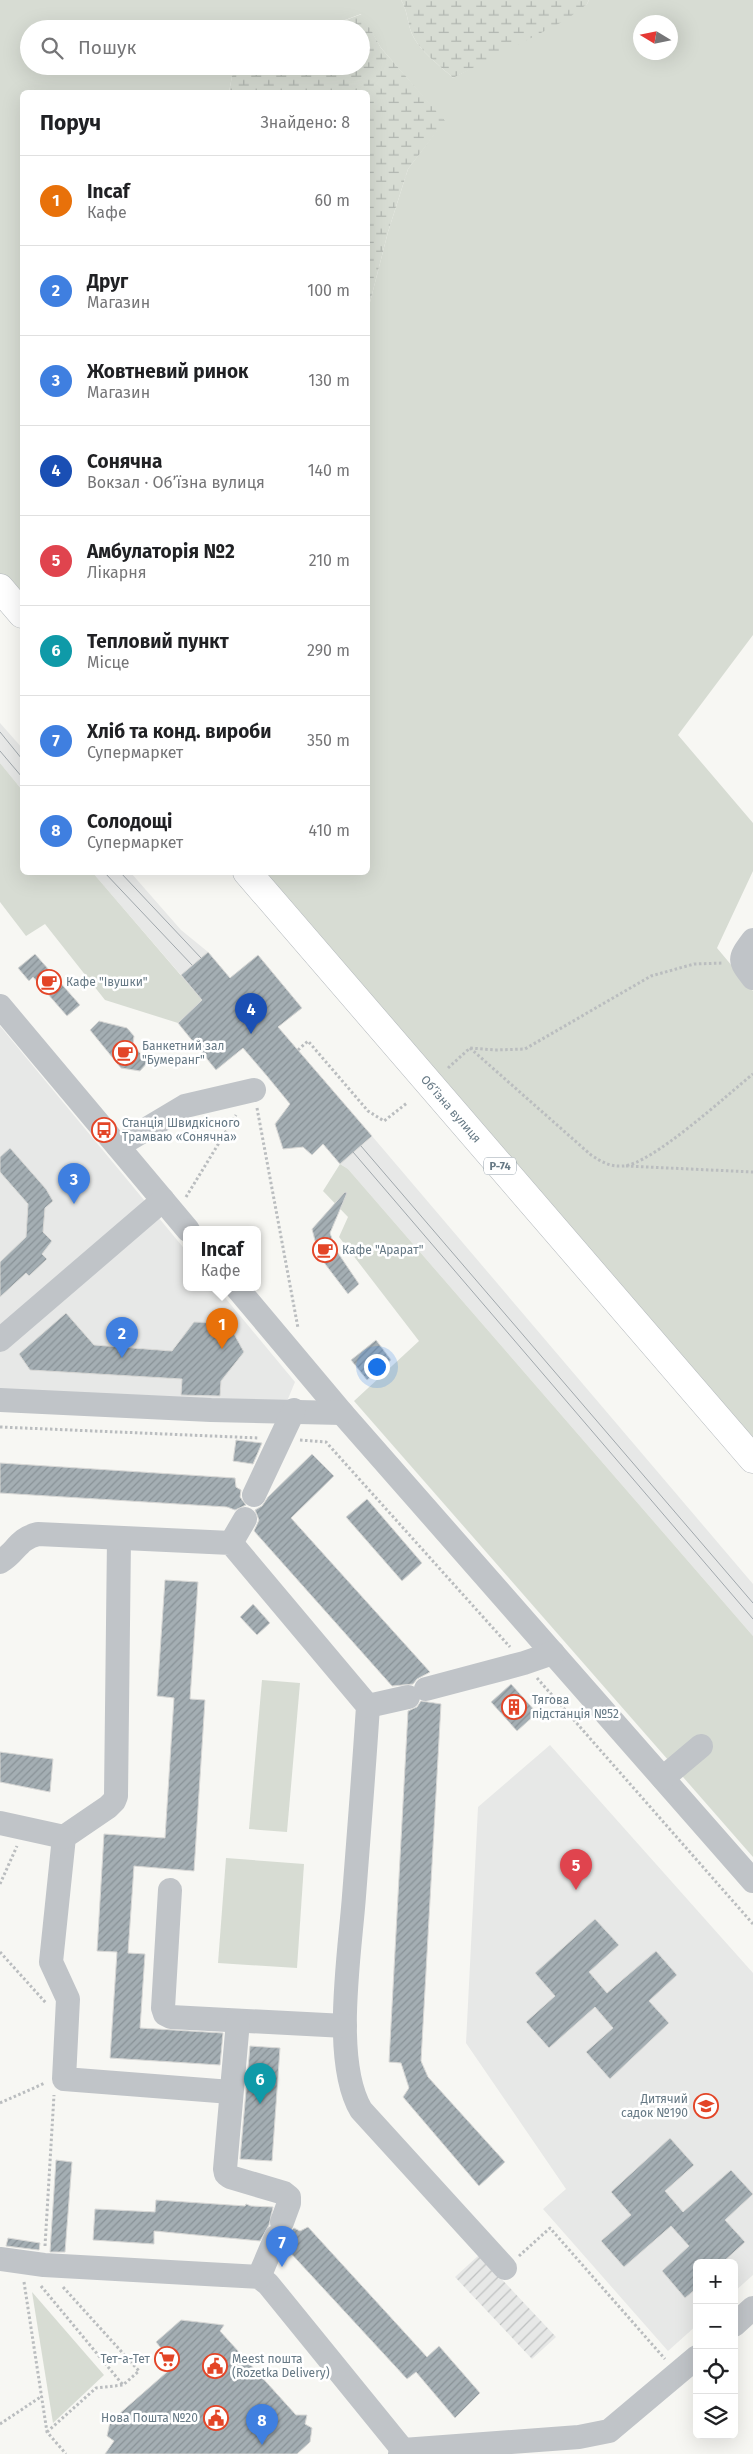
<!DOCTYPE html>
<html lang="uk">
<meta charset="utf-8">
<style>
body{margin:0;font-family:"Fira Sans",sans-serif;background:#f6f6f6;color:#202124}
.controls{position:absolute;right:15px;bottom:15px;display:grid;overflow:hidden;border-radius:8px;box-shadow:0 5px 20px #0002}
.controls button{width:45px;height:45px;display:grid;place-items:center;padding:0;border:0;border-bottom:1px solid #e0e0e0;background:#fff;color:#202124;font:25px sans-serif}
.compass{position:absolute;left:633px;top:15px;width:45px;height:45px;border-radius:50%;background:#fff;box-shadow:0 5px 20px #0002;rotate:280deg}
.you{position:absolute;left:376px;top:1366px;width:18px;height:18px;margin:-12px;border:4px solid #fff;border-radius:50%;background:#1a73e8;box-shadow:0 0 0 8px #1a73e833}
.badge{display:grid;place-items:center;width:32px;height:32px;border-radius:50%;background:#e34527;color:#fff;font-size:16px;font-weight:700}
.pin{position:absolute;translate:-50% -41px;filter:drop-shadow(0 1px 2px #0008)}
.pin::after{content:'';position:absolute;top:26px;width:18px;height:15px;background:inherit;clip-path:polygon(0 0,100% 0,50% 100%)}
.popup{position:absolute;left:183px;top:1226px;width:78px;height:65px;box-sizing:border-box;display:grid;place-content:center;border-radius:8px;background:#fff;filter:drop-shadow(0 1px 4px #0005);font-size:16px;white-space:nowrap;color:#757577}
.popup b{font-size:19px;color:#202124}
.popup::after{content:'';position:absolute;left:50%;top:100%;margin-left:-10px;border:10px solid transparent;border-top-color:#fff}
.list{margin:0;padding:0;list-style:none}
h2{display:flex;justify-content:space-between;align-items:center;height:65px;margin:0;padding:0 20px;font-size:21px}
h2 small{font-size:16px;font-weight:400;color:#757577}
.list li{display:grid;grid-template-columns:32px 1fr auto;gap:15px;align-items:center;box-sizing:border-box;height:90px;padding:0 20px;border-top:1px solid #e0e0e0}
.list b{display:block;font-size:19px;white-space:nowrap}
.list p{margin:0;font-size:16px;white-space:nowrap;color:#757577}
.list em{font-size:16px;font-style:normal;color:#757577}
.icon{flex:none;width:28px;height:28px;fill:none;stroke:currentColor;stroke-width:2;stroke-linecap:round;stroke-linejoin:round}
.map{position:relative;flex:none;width:753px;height:2454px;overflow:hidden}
.search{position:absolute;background:#fff;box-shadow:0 5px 20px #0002;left:20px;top:20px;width:350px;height:55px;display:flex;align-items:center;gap:12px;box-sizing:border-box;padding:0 18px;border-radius:28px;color:#757577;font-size:19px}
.panel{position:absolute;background:#fff;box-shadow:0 5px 20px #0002;left:20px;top:90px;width:350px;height:785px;border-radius:8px}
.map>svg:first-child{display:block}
</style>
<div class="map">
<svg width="753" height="2454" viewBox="0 0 753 2454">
<defs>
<pattern id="industrial-furrows" width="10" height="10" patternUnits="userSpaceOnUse" patternTransform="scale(1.25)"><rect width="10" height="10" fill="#e7e8e7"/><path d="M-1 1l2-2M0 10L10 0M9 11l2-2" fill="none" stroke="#bfc1c1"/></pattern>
<pattern id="wetland-marsh" width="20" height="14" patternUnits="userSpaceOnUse" patternTransform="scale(1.25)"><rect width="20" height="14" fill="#d7dcd3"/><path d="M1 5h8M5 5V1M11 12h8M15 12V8" fill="none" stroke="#b2b7b1"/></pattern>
<pattern id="building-hatch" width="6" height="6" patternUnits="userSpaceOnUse" patternTransform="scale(1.25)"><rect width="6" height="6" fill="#a4aeb3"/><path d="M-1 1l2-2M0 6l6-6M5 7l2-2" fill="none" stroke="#899297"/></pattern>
</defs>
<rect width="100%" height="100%" fill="#f7f7f3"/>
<!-- built -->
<g fill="#e7e8e7">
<polygon points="0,723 22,748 22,790 0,763"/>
<polygon points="93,873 131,873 181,930 208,952 181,975"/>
<polygon points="0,1026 187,1252 187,1288 217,1288 295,1382 285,1406 0,1396"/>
<polygon points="372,1136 753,1584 753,1636 348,1169 340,1164"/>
<polygon points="550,1745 753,1973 753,2275 734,2292 734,2263 697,2263 697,2325 668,2351 543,2209 566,2189 466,2043 478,1807"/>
</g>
<!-- industrial -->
<polygon fill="url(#industrial-furrows)" points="479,2255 556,2337 532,2359 455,2277"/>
<!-- grass -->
<g fill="#d7dcd3" fill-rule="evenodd">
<path d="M0 0H401C408 11 407 23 412 34 420 52 440 65 453 78L587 4 589 0H753V635L678 735 753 823V871L717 948 753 991V1459L247 873 368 872V310L388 232 408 169 444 121 381 48 361 14 321 29 274 23 264 29H29V66H234L229 92H22V614L0 588ZM640 22H670V52H640Z"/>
<polygon points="0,763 22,790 22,872 93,873 202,1000 178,1023 105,1000 45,924 26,936 0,902"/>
<polygon points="340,1164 348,1169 753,1636 753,1857 354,1401 419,1341 339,1237 348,1217 323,1191"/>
<polygon points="262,1680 300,1683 287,1832 249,1829"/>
<polygon points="226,1858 304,1864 297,1968 218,1963"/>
<polygon points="32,2292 104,2375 53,2423"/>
</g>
<!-- wetland -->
<g fill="url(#wetland-marsh)">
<path d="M401 0H589L587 4 566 20 453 78C440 65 420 52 412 34 407 23 408 11 401 0Z"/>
<polygon points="362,14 381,48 445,121 408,169 388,232 368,310 368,92 229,92 234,66 361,66 361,29 321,29"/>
<polygon points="274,23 312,29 264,29"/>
</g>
<!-- building -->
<g fill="url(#building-hatch)" stroke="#d8d8d6">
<polygon points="208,952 230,978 258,955 302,1008 278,1027 372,1136 340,1164 323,1144 312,1155 303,1147 283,1149 275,1124 290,1104 267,1076 243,1048 216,1070 178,1023 202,1000 181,975"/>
<polygon points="35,954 80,1005 67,1016 33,977 29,981 18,968"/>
<polygon points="99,1021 127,1028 134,1036 133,1045 148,1062 140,1071 121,1068 90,1030"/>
<polygon points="10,1148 46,1189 53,1201 45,1208 43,1232 52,1241 42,1254 47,1259 29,1276 26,1273 0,1297 0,1262 26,1237 28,1204 0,1172 0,1157"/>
<polygon points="345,1192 347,1193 330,1233 336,1250 359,1284 348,1294 319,1256 312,1229"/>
<polygon points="66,1313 94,1345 172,1351 194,1322 228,1323 244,1352 221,1381 220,1396 181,1395 182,1379 30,1370 19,1354"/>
<polygon points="376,1340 391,1360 367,1380 351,1360"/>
<polygon points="236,1440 262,1443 253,1464 233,1461"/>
<polygon points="312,1454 334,1476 291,1518 430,1672 417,1679 413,1684 392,1686 254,1531 259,1520 255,1510 262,1506 268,1497"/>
<polygon points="0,1463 235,1478 236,1487 241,1490 240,1497 246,1505 235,1510 227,1507 0,1493"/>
<polygon points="367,1499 422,1563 402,1581 346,1517"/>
<polygon points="165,1580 198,1582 190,1699 205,1700 194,1871 134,1866 128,1953 145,1954 140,2028 223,2033 220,2065 110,2058 117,1952 97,1951 104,1834 165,1838 174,1698 157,1696"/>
<polygon points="253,1604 270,1623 257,1635 240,1617"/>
<polygon points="511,1684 537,1713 517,1731 491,1702"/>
<polygon points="421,1701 441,1704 421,2061 428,2077 505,2162 479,2186 403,2097 409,2088 401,2063 389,2062 408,1711 417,1707"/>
<polygon points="0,1752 53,1759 50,1792 0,1782"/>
<polygon points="595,1919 619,1945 589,1972 607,1993 656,1951 677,1975 649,2001 669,2023 610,2079 586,2052 613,2028 595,2007 549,2048 526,2022 555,1996 535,1973"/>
<polygon points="250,2046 280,2048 272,2161 240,2159"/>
<polygon points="670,2138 694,2165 665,2191 683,2212 731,2170 753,2194 725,2220 745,2242 722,2263 697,2263 697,2288 685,2298 662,2271 689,2246 671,2226 624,2267 601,2241 631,2215 611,2192"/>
<polygon points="56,2160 72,2162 65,2252 50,2252"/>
<polygon points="156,2200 245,2206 246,2204 251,2206 273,2207 269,2225 260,2241 154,2231 154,2244 93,2240 95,2209 155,2212"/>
<polygon points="308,2227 427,2357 439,2346 480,2393 455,2418 416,2372 407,2379 286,2248 289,2233 294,2228 300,2231"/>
<polygon points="8,2238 40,2243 39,2250 6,2246"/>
<polygon points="181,2320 224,2325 220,2331 296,2415 307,2415 305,2424 312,2428 310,2442 297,2454 105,2454 114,2441 107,2436 110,2422 175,2365 156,2342"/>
</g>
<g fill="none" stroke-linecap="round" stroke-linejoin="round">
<defs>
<g id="major">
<polyline points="0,588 22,614"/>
<polyline points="247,872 753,1459"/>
</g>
</defs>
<!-- major casing -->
<use href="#major" stroke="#b3b8bc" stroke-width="29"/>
<!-- path -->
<g stroke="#babdbf" stroke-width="3" stroke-dasharray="2.5 2.5" stroke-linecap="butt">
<path d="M470 1048 591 1155C602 1162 610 1167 623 1166 651 1165 728 1094 753 1074"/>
<polyline points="298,1050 308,1041 368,1111 384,1121 407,1103"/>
<polyline points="448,1068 470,1048 495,1050 525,1049 651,976 694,964 723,963"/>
<polyline points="257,1108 298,1328"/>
<polyline points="626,1166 753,1172"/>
<polyline points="186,1197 236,1115"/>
<polyline points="0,1427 259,1438"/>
<polyline points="300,1440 326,1442 510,1647"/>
<polyline points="537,1678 753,1924"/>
<polyline points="0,1884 17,1846"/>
<polyline points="0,1952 46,2003"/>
<polyline points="0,2103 45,2083"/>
<polyline points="45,2246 54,2095"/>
<polyline points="519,2256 550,2228 665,2359"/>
<polyline points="24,2282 47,2432 66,2454"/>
<polyline points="41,2286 123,2385"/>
<polyline points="0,2424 42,2396"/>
<polyline points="47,2432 96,2388 123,2385 139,2371 63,2287"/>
</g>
<!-- minor -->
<g stroke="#c0c4c8" stroke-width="24">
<path d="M753 940C739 959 738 959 753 978"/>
<polyline points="0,1006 188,1230"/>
<polyline points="118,1146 185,1106 254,1090"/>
<polyline points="237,1288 342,1413 753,1881"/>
<polyline points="0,1340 163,1200"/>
<polyline points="0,1400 211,1410 342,1413"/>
<polyline points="254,1495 294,1410"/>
<polyline points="119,1538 116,1796 114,1801 108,1807 64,1837 51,1962 68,1999 64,2079 231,2092"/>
<polyline points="231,1543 245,1519"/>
<path d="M0 1562C17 1552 17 1539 38 1534L231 1543 368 1706C364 1769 359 1832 354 1896 350 1952 332 2061 361 2110L505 2268"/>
<polyline points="426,1689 524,1663 553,1653"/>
<polyline points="368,1706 408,1697"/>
<polyline points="663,1778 701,1746"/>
<polyline points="0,1823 64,1837"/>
<polyline points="170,1890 163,2008 165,2014 171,2017 345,2026"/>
<polyline points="238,2021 225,2169 226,2174 230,2177 284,2193 289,2197 289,2203 282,2222"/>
<polyline points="0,2259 44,2265 259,2277 268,2284 403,2450"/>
<polyline points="259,2277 276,2237"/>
<polyline points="734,2325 753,2308"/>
<polyline points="400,2454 403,2450 579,2437 609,2431 697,2357"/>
</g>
<!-- major -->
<use href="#major" stroke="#fff" stroke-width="28"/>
<!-- tram -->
<g stroke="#a1a8ad" stroke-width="1">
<polyline points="0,732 22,759"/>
<polyline points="0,751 22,777"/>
<polyline points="104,872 192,965"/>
<polyline points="120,872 201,958"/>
<polyline points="361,1146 753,1603"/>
<polyline points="353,1152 753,1619"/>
</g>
</g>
<!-- icons -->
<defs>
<symbol id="cafe-ring" viewBox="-11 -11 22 22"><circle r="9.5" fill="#fff" stroke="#e34527" stroke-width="1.5"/><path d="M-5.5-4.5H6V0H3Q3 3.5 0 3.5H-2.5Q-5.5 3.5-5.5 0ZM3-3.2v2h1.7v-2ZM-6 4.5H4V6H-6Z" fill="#e34527"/></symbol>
<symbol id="bus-ring" viewBox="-11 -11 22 22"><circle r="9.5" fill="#fff" stroke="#e34527" stroke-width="1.5"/><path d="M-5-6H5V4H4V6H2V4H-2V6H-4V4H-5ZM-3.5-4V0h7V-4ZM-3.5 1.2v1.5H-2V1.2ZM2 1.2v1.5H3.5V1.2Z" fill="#e34527"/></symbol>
<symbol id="building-ring" viewBox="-11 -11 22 22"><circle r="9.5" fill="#fff" stroke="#e34527" stroke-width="1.5"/><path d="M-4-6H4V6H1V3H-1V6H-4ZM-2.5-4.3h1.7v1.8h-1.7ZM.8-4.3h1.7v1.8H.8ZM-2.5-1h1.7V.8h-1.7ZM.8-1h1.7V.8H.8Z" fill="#e34527"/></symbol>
<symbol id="school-ring" viewBox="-11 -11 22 22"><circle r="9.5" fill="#fff" stroke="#e34527" stroke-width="1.5"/><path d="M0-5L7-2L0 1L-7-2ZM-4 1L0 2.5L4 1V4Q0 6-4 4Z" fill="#e34527"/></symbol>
<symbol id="supermarket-ring" viewBox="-11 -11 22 22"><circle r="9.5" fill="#fff" stroke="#e34527" stroke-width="1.5"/><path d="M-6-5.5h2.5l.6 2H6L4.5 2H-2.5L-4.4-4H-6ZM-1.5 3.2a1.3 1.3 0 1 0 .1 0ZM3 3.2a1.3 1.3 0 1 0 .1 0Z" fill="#e34527"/></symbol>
<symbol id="civic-ring" viewBox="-11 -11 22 22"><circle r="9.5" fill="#fff" stroke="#e34527" stroke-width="1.5"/><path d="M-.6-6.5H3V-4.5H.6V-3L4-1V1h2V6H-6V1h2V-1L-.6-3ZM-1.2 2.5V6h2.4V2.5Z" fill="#e34527"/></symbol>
</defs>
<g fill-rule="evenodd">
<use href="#cafe-ring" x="35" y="968" width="28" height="28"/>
<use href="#cafe-ring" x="111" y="1039" width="28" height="28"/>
<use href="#bus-ring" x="90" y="1116" width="28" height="28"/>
<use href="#cafe-ring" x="311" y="1236" width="28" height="28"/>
<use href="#building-ring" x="500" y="1693" width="28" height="28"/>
<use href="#school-ring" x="692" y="2092" width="28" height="28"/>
<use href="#supermarket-ring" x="153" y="2345" width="28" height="28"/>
<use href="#civic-ring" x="201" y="2352" width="28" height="28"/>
<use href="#civic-ring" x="202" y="2404" width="28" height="28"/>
</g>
<g text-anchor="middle" stroke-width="5" stroke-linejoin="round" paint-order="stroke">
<!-- shield labels -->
<rect fill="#fff" stroke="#94a1aa" stroke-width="1" x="484" y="1157.5" width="32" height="17" rx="4"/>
<g font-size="11" font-weight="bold" fill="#667985">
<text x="500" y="1170">Р-74</text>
</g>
<!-- poi labels -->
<g font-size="12" fill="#667985" stroke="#fff" text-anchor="start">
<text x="66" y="986">Кафе "Івушки"</text>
<text x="142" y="1050">Банкетний зал<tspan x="142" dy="14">"Бумеранг"</tspan></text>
<text x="122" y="1127">Станцiя Швидкiсного<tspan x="122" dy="14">Трамваю «Сонячна»</tspan></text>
<text x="342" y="1254">Кафе "Арарат"</text>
<text x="532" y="1704">Тягова<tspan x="532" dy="14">підстанція №52</tspan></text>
<text x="688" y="2103" text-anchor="end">Дитячий<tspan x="688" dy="14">садок №190</tspan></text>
<text x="150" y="2363" text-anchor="end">Тет-а-Тет</text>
<text x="232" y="2363">Meest пошта<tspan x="232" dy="14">(Rozetka Delivery)</tspan></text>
<text x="198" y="2422" text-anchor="end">Нова Пошта №20</text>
</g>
<!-- street labels -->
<g font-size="12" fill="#667985" stroke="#fff">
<text transform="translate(451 1109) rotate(49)" y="4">Обʼїзна вулиця</text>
</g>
</g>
</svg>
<div class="controls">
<button>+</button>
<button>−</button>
<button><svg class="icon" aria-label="locate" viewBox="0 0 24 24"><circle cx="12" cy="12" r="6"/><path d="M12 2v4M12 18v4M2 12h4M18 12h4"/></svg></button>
<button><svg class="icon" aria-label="layers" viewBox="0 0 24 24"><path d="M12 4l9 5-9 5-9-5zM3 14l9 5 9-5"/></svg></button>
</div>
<svg class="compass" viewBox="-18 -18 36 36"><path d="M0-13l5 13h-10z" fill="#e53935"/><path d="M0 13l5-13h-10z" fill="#757577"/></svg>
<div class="you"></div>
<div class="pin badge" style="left:222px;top:1349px;background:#e8710a">1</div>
<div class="popup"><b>Incaf</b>Кафе</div>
<div class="pin badge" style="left:122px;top:1358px;background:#3f7fe0">2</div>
<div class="pin badge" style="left:74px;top:1204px;background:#3f7fe0">3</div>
<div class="pin badge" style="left:251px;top:1034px;background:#1a4fb4">4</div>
<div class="pin badge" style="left:576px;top:1890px;background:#e0444e">5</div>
<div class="pin badge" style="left:260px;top:2104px;background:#0f9aa8">6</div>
<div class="pin badge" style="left:282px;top:2267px;background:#3f7fe0">7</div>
<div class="pin badge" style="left:262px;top:2445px;background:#3f7fe0">8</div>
<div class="search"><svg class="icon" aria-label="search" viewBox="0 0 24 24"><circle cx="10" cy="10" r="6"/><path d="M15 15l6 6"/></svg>Пошук</div>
<section class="panel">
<h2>Поруч<small>Знайдено: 8</small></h2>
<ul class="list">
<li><span class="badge" style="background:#e8710a">1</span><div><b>Incaf</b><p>Кафе</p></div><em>60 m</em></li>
<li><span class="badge" style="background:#3f7fe0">2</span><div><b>Друг</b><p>Магазин</p></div><em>100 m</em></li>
<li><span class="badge" style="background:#3f7fe0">3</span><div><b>Жовтневий ринок</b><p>Магазин</p></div><em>130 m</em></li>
<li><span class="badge" style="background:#1a4fb4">4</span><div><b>Сонячна</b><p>Вокзал · Обʼїзна вулиця</p></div><em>140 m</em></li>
<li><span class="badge" style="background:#e0444e">5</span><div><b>Амбулаторія №2</b><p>Лікарня</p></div><em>210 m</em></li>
<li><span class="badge" style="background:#0f9aa8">6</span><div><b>Тепловий пункт</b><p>Місце</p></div><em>290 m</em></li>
<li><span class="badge" style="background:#3f7fe0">7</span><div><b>Хліб та конд. вироби</b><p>Супермаркет</p></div><em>350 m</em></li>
<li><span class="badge" style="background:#3f7fe0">8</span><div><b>Солодощі</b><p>Супермаркет</p></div><em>410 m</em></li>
</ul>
</section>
</div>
